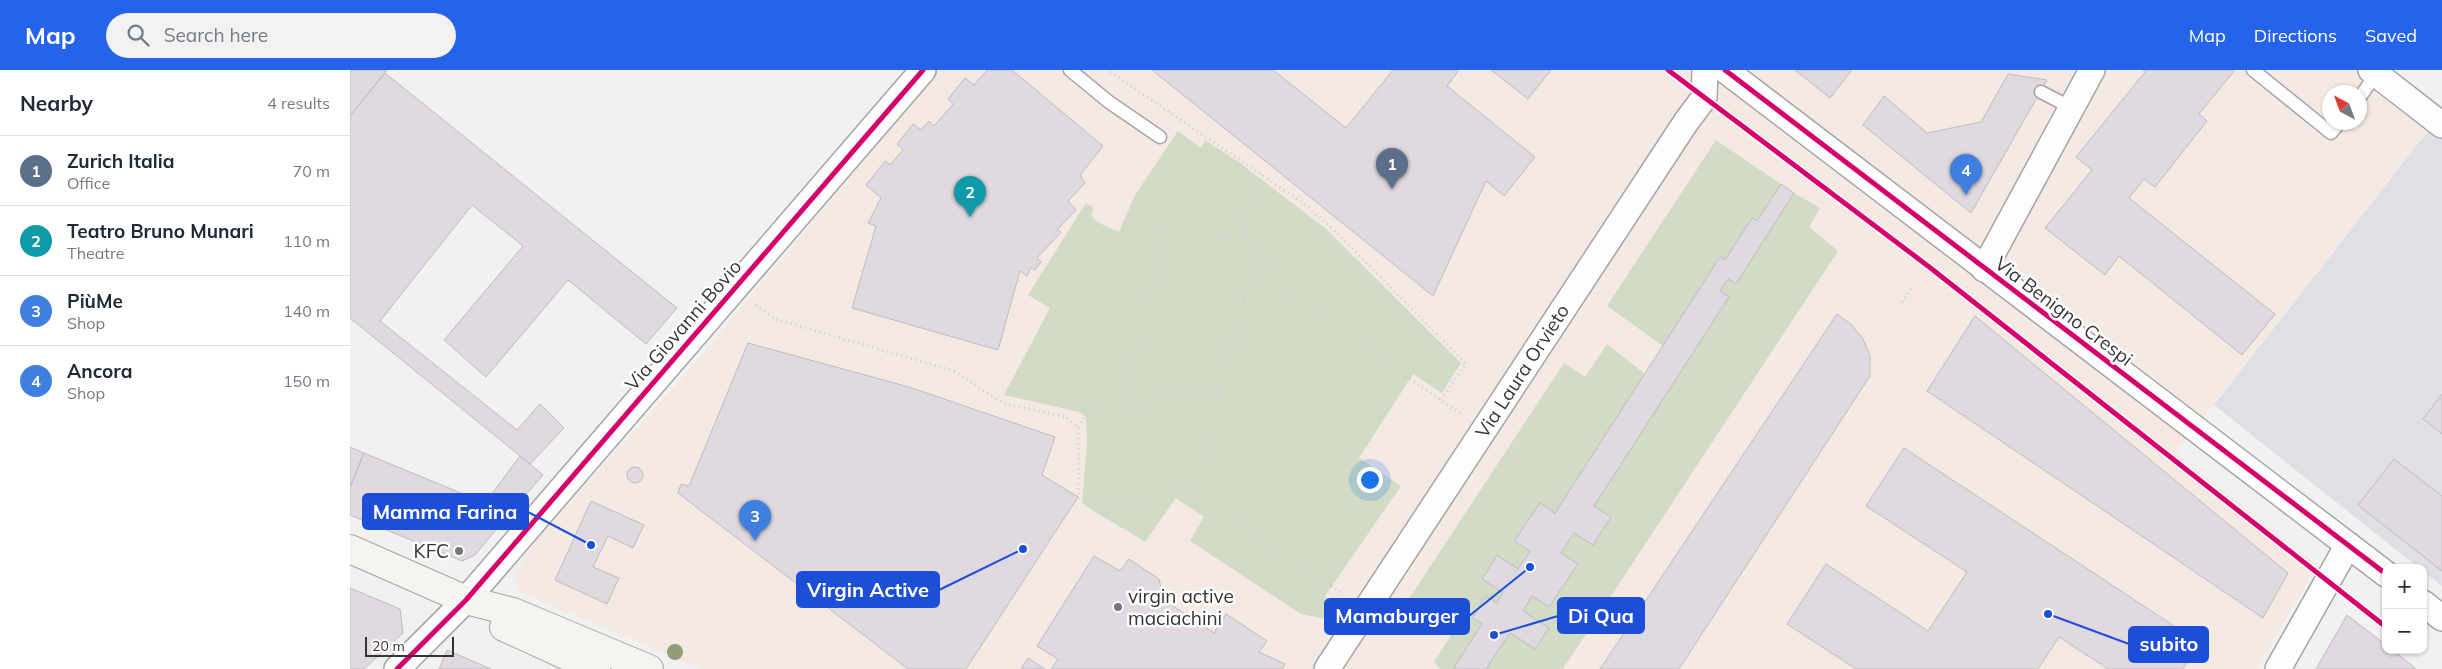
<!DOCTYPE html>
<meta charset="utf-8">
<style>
body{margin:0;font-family:Mulish,sans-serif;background:#f2f2f3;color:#1f2937}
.controls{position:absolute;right:15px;bottom:15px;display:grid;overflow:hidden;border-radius:10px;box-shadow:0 1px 4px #0004}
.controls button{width:45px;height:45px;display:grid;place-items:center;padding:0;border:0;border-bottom:1px solid #e0e1e3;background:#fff;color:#1f2937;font:25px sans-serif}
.compass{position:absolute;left:1972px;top:15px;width:45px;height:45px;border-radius:50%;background:#fff;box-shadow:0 1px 4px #0004;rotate:319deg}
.scale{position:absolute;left:15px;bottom:12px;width:89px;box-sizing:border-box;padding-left:5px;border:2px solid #353536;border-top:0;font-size:14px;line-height:18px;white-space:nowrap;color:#353536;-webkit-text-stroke:4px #fefeff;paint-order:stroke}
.you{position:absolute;left:1019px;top:409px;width:18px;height:18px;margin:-12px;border:4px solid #fff;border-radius:50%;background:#1a73e8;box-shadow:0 0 0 8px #1a73e833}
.badge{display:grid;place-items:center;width:32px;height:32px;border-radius:50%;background:#2563eb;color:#fff;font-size:16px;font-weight:700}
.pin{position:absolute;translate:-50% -41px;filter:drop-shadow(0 1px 2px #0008)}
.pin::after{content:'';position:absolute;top:26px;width:18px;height:15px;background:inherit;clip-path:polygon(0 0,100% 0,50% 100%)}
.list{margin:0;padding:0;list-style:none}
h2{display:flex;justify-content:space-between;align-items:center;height:65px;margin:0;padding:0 20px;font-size:21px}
h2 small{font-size:16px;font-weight:400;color:#747a83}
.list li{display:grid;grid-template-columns:32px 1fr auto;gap:15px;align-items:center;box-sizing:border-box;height:70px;padding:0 20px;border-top:1px solid #e0e1e3}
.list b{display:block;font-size:19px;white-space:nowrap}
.list p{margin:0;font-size:16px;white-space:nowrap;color:#747a83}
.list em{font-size:16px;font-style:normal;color:#747a83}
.icon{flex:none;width:28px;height:28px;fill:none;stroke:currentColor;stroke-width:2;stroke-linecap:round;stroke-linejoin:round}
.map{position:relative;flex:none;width:2092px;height:599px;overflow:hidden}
header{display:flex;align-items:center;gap:30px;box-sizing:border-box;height:70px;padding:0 25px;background:#2563eb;color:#fff}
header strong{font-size:24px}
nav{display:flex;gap:28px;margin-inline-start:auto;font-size:18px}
.search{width:350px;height:45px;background:#f2f2f3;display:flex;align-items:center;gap:12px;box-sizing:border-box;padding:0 18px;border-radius:28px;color:#747a83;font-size:19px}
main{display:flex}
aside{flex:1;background:#fff}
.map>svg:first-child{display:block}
</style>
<header>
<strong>Map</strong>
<div class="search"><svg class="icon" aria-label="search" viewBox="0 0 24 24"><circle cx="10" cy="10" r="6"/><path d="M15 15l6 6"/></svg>Search here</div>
<nav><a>Map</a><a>Directions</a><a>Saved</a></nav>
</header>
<main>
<aside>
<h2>Nearby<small>4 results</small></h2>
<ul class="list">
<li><span class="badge" style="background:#5c6f8a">1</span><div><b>Zurich Italia</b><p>Office</p></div><em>70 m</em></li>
<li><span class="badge" style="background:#0f9aa8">2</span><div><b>Teatro Bruno Munari</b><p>Theatre</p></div><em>110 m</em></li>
<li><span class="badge" style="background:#3f7fe0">3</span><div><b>PiùMe</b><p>Shop</p></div><em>140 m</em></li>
<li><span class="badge" style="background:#3f7fe0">4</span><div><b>Ancora</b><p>Shop</p></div><em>150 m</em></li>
</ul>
</aside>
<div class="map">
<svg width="2092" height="599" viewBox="0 0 2092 599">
<rect width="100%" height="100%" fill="#f1f1f2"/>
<!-- commercial -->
<path fill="#f5e9e3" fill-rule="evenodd" d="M589 0H2010L2082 56 1864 335 1825 382 1967 495 1907 599H350L169 522 165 506 175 486 191 463 334 306ZM1980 22H2010V52H1980Z"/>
<!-- built -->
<polygon fill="#dfe0e5" points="2082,56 2092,64 2092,516 2073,501 2073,498 2069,498 1864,335"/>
<!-- green -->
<g fill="#d2dbc5">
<path d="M828 61 851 78 855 70 890 93 976 159 1111 293 1092 323 1063 304 1009 388 1051 416 975 526 990 537 980 550 951 544 840 471 854 447 826 428 795 472C784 464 737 439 732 432L737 372 736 347 729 342 654 325 700 238 678 225 736 133 744 138 741 145 747 152 769 162 785 125Z"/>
<polygon points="1366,70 1444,123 1470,138 1459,157 1488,181 1213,599 1090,599 1084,592 1107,556 1083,540 1070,557 1049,544 1214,293 1235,307 1257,274 1295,304 1313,276 1257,236"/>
</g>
<!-- building -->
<g fill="#e0d9e0" stroke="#bdbdbe">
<polygon points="0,0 37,0 0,46"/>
<polygon points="637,0 662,0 753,76 730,105 735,113 718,131 726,140 707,160 711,162 687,188 691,192 685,200 681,198 677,206 670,201 648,280 502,238 526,156 518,153 531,128 516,115 535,91 540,95 553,80 547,74 563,54 571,60 579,51 584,56 603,34 598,29 615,8 624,15"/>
<polygon points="802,0 923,0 996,58 1043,0 1109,0 1097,16 1185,87 1154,126 1136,111 1083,226"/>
<polygon points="1141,0 1201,0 1178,29"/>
<polygon points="1445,0 1502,0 1480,28"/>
<polygon points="1793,0 1885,0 1849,44 1857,51 1805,117 1794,109 1779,128 1925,244 1892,285 1769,186 1755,205 1695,158 1742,100 1726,87 1795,2"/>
<polygon points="35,3 327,238 296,274 218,210 136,307 94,270 173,176 122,135 30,251 167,360 190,334 214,358 180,394 0,248 0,46"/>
<polygon points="1658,4 1697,10 1621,143 1513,55 1534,26 1577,63 1631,52"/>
<polygon points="1431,114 1444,123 1386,214 1378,209 1370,221 1379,227 1244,436 1261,447 1243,475 1224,463 1211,483 1228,494 1199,537 1182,526 1173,541 1199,558 1185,579 1160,563 1136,599 1103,599 1132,554 1122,548 1136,526 1147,533 1153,523 1132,509 1147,485 1168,499 1180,481 1164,471 1190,433 1205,443 1370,187 1375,190 1402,148 1407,151"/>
<polygon points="1487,244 1502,255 1513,269 1520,286 1520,306 1329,599 1250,599"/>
<polygon points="1625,246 1938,503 1913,548 1577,321"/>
<polygon points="398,273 559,317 705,367 692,405 728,427 616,599 558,599 328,423 331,414 339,416"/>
<polygon points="2092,324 2092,364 2073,349"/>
<polygon points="0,377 14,383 0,418"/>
<polygon points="1554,378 1850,573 1833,599 1758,599 1709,567 1688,599 1506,599 1437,554 1476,494 1578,561 1617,502 1516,436"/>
<polygon points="14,383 135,433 159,444 125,485 112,491 0,445 0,418"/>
<polygon points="170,386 193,405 159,444 135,433"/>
<polygon points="2044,389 2092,426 2092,501 2008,435"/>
<circle cx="285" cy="405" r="8"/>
<polygon points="241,431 294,455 283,478 258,466 243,497 269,508 257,534 205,510"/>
<polygon points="744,486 770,501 779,489 809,509 814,530 864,563 876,544 917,571 909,582 935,594 932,599 701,599 708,589 687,576"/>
<polygon points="0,518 50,539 53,563 14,599 0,599"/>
<polygon points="1997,545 2036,575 2036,580 2043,580 2066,599 1966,599"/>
<polygon points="97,580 141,599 89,599"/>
<polygon points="678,588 695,599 671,599"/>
</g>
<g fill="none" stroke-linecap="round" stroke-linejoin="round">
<defs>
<g id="lane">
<polyline points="720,0 759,32 810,67"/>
<polyline points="1903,0 1981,63 1990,52"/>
<polyline points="1691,22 1722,38"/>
<polyline points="2010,27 2026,4"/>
</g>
<g id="street">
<polyline points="1375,0 2036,504"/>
<polyline points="2021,0 2092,55"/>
<polyline points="1634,199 1742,0"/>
<polyline points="2073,533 2092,548"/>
<polyline points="47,599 116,530 573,0"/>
<polyline points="977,599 1336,52 1354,28 1355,0"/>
<polyline points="1928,599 1998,475"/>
</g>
<g id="secondary">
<polyline points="0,479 116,530 163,542 299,599"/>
<polyline points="154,557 246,599"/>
</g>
</defs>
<!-- lane casing -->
<use href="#lane" stroke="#a5a5a6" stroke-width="15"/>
<!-- street casing -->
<use href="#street" stroke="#a5a5a6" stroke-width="28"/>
<!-- secondary casing -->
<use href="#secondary" stroke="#a5a5a6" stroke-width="30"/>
<!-- path -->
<g stroke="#cfcfd0" stroke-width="3" stroke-dasharray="1 4" stroke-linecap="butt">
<polyline points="760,2 953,133 989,165 1116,294 1091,329"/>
<path d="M913 105C908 118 897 135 895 149 892 171 922 209 936 224L1111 344"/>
<polyline points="778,149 818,161 897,165"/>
<polyline points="1552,232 1564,216"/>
<polyline points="406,235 425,249 604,301 652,333 716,347 728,357 729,430"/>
<polyline points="772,335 818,161"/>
<path d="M728 357C730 354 732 350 735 348 755 333 843 324 870 324"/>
<polyline points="842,421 854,395 878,289 897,220 916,198"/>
<polyline points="753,445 779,435 796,432 823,417 835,416 993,524"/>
</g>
<!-- lane -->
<use href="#lane" stroke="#fdfdfd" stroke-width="12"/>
<!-- street -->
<use href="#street" stroke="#fdfdfd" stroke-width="25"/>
<!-- secondary -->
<use href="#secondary" stroke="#f6f4ef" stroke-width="28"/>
<defs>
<g id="cycleway">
<polyline points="1318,0 1578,196 2036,557"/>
<polyline points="1375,0 2036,504"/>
<polyline points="47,599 116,530 573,0"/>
</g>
</defs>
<!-- cycleway casing -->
<use href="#cycleway" stroke="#fefeff" stroke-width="8"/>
<!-- cycleway -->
<use href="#cycleway" stroke="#d6006c" stroke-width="5"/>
</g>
<!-- trees -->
<circle fill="#919c79" cx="325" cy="582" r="8"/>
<!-- markers -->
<g fill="#777778" stroke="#fefeff" stroke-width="2">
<circle cx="109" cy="481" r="5"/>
<circle cx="768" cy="537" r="5"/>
</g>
<g text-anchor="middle" stroke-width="5" stroke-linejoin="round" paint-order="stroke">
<!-- street labels -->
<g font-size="19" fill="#353536" stroke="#fefeff">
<text transform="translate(1714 241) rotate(37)" y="7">Via Benigno Crespi</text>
<text transform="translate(333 255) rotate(-49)" y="7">Via Giovanni Bovio</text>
<text transform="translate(1172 301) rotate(-57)" y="7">Via Laura Orvieto</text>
</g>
<!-- poi labels -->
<g font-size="19" fill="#353536" stroke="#fefeff" text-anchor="end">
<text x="99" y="488">KFC</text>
<text x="778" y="533" text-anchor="start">virgin active<tspan x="778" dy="22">maciachini</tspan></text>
</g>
</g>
<!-- callouts -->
<path fill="none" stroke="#1d4ed8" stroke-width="2" d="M241 475L178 442M673 479L589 520M1144 565L1208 546M1180 497L1119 546M1698 544L1779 574"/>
<g fill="#1d4ed8" stroke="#fefeff" stroke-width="2">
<circle cx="241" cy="475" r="5"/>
<circle cx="673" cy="479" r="5"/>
<circle cx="1144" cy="565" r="5"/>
<circle cx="1180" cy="497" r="5"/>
<circle cx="1698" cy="544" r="5"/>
</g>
<g fill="#1d4ed8" stroke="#1d4ed8" stroke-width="2">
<rect x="13" y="424" width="165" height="35" rx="5"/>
<rect x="447" y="502" width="142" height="35" rx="5"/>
<rect x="1208" y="528" width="86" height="35" rx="5"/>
<rect x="975" y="529" width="144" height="35" rx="5"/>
<rect x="1779" y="557" width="79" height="35" rx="5"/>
</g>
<g font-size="20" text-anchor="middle" font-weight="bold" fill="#fff">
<text x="95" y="449">Mamma Farina</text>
<text x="518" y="527">Virgin Active</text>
<text x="1251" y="553">Di Qua</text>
<text x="1047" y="553">Mamaburger</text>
<text x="1819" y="581">subito</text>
</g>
</svg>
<div class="controls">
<button>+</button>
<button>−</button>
</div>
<svg class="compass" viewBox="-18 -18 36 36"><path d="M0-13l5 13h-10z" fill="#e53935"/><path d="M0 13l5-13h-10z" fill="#747a83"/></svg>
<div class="scale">20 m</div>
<div class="you"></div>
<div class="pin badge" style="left:1042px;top:119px;background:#5c6f8a">1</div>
<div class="pin badge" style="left:620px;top:147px;background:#0f9aa8">2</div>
<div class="pin badge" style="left:405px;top:471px;background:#3f7fe0">3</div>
<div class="pin badge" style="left:1616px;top:125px;background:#3f7fe0">4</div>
</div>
</main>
